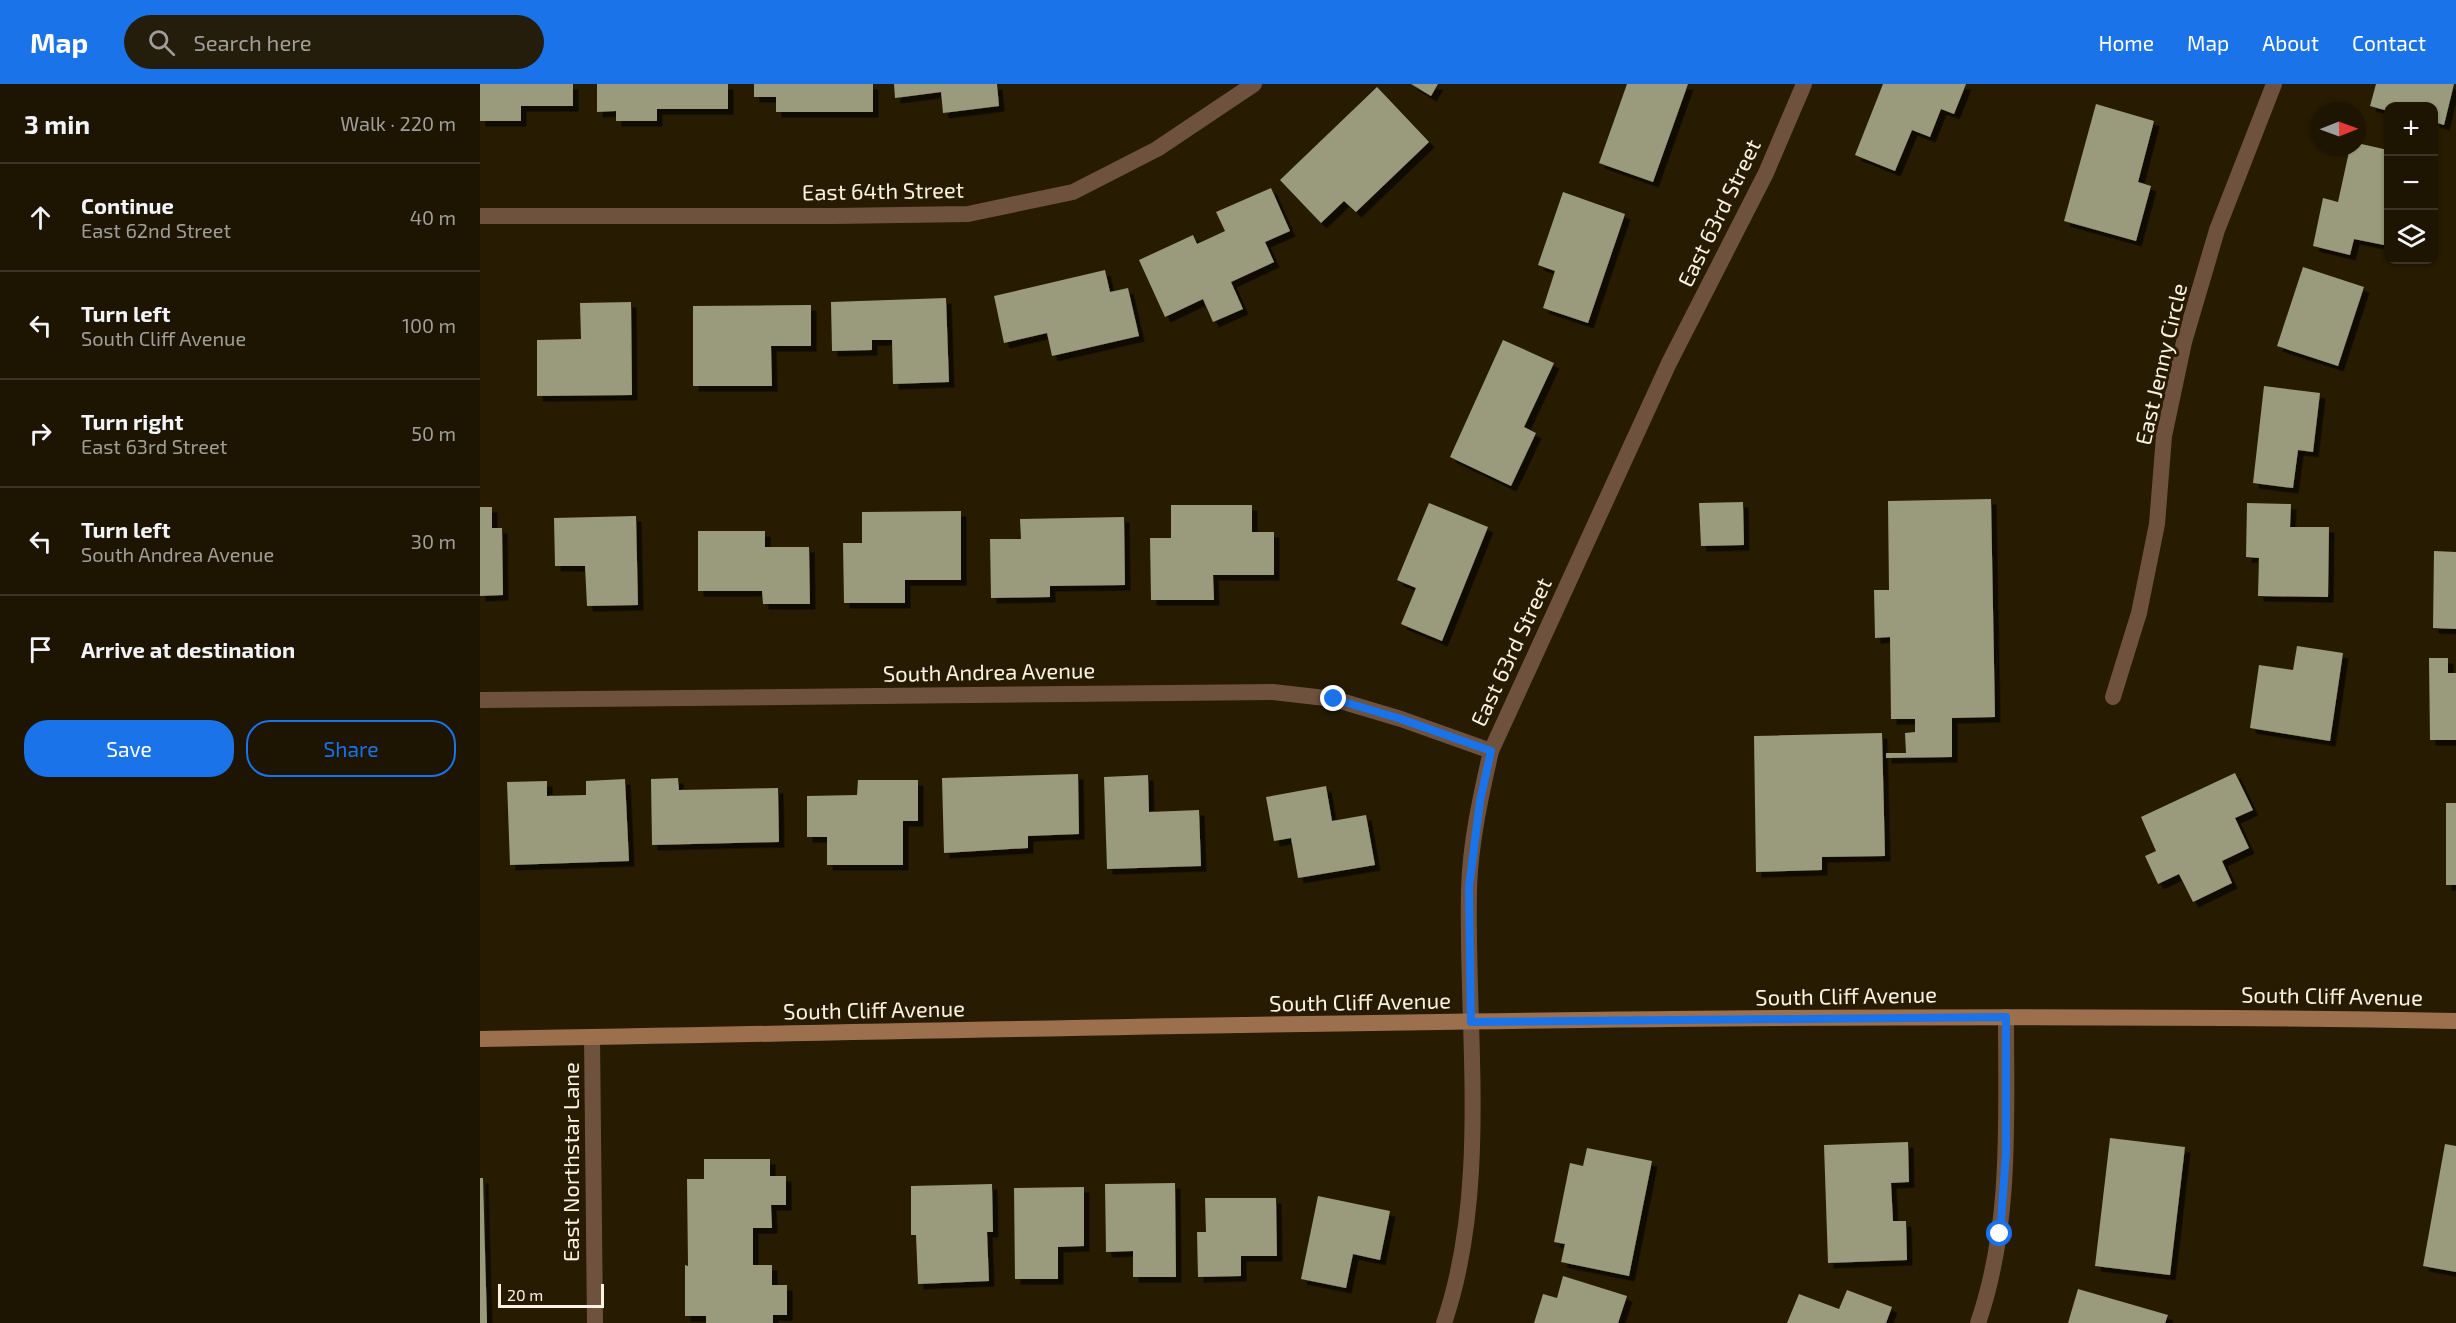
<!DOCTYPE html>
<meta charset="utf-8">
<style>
body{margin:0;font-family:"Exo 2",sans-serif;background:#251d0c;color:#f1f3f6}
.controls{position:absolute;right:18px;top:18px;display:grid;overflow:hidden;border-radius:12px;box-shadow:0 2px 4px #0004}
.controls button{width:54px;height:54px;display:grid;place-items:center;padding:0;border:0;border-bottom:2px solid #3b3324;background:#1d1402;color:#f1f3f6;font:30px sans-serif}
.compass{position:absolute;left:1832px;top:18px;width:54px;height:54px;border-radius:50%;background:#1d1402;box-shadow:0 2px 4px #0004;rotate:89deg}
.scale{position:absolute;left:18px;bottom:15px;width:106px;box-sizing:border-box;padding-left:6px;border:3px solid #faf2e2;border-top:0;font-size:16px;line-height:21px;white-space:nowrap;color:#faf2e2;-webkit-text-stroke:4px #271b02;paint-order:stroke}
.stop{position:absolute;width:18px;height:18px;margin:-14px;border:4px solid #1a73e8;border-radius:50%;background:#fff}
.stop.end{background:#1a73e8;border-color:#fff;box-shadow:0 2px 6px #0008}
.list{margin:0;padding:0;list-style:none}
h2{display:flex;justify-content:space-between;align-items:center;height:78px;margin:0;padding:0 24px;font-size:26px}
h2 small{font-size:20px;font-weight:400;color:#a09e99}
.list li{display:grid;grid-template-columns:39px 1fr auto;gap:18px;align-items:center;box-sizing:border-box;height:108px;padding:0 24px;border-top:2px solid #3b3324}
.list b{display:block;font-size:22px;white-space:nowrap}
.list p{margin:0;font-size:20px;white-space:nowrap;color:#a09e99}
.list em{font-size:20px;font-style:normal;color:#a09e99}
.actions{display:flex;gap:12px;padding:18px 24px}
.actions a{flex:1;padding:14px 0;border:2px solid #1a73e8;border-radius:24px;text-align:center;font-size:21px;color:#1a73e8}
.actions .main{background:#1a73e8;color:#fff}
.icon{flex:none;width:33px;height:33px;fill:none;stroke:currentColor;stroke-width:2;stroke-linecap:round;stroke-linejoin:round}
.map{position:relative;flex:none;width:1976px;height:1239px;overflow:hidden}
header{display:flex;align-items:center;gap:36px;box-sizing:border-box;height:84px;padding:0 30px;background:#1a73e8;color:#fff}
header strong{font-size:28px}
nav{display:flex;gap:33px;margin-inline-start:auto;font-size:21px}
.search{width:420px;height:54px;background:#251d0c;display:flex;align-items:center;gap:15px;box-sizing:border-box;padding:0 21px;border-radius:33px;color:#a09e99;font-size:22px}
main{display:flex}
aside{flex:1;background:#1d1402}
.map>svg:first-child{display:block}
</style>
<header>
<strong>Map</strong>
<div class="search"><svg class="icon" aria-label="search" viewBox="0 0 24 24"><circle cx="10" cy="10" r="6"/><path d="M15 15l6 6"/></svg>Search here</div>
<nav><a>Home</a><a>Map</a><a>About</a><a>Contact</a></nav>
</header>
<main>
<aside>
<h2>3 min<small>Walk · 220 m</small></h2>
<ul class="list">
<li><svg class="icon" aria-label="ahead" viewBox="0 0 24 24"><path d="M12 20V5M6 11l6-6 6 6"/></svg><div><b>Continue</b><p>East 62nd Street</p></div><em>40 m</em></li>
<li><svg class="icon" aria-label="left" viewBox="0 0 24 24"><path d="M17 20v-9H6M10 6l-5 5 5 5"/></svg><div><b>Turn left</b><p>South Cliff Avenue</p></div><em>100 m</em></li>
<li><svg class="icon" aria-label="right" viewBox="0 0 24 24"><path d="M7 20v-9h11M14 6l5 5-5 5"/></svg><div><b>Turn right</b><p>East 63rd Street</p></div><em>50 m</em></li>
<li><svg class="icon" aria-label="left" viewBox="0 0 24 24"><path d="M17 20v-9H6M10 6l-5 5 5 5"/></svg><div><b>Turn left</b><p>South Andrea Avenue</p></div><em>30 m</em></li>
<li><svg class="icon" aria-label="arrive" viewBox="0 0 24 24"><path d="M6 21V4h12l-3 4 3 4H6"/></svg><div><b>Arrive at destination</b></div></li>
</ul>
<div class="actions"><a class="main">Save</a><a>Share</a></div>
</aside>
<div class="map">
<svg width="1976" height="1239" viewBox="0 0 1976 1239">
<defs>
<filter id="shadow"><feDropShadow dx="5.5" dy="5.5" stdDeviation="0" flood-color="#0009"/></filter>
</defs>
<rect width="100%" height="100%" fill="#271b02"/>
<!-- building -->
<g fill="#999b7c" filter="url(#shadow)">
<polygon points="0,0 93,0 93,22 41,22 41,37 0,37"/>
<polygon points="117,0 248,0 248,25 177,25 177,37 136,37 136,27 117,28"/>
<polygon points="274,0 393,0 393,28 296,28 296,13 274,13"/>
<polygon points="414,0 517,0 519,22 463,29 461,8 415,14"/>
<polygon points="931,0 958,0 951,12"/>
<polygon points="1147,0 1208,0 1173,98 1119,79"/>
<polygon points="1403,0 1486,0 1474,30 1461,25 1450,53 1432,46 1415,87 1375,71"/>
<polygon points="1896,0 1974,0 1964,41 1954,38 1954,22 1908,22 1908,27 1890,22"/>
<polygon points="897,3 949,58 876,128 864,117 841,139 800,96"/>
<polygon points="1616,20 1674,37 1658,98 1671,102 1656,157 1584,137"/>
<polygon points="1877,59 1908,66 1908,143 1904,161 1874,155 1870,171 1833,162 1843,114 1858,118 1870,63 1877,63"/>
<polygon points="791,104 810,147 785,158 794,178 751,198 763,225 733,238 723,215 685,233 659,176 713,151 717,160 745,147 736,128"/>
<polygon points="1083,108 1145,130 1108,239 1063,224 1075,187 1058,181"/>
<polygon points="1823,183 1884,203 1858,282 1797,262"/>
<polygon points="625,186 630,208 648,204 659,252 572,272 567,249 524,259 514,212"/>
<polygon points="466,214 469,298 413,300 412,256 392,256 392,266 352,267 351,218"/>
<polygon points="151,218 152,311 57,312 57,256 101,255 100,219"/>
<polygon points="331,221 331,262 291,262 292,302 213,302 213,222"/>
<polygon points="1023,256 1074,279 1044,343 1056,349 1031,402 970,373"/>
<polygon points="1784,302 1840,309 1833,368 1818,366 1813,404 1773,399"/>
<polygon points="1511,415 1515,633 1472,634 1472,673 1406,674 1406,669 1426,669 1425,649 1435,648 1435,635 1411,635 1410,553 1395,554 1394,506 1409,506 1408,417"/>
<polygon points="1263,418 1264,461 1221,462 1219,419"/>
<polygon points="949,419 1008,443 962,557 921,540 936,504 917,496"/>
<polygon points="1767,419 1811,420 1810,443 1849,443 1848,513 1778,512 1779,474 1766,473"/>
<polygon points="691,421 772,421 772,448 794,448 794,491 733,491 734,516 671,516 670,454 691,454"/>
<polygon points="0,423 12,423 12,444 22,444 23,511 0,512"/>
<polygon points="481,427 481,496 425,496 425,519 364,519 363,459 382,459 382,428"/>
<polygon points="156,432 158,521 107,522 105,482 75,482 74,434"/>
<polygon points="644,433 645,501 570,502 570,513 511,514 510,455 541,455 540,435"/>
<polygon points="218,447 285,447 285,463 329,463 330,520 283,520 282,507 218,507"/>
<polygon points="1954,467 1976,468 1976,545 1953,544"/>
<polygon points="1817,562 1863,569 1850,657 1770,644 1779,581 1813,586"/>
<polygon points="1949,574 1968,574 1968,589 1976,589 1976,656 1950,656"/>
<polygon points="1402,649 1405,772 1342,773 1342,786 1276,788 1274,652"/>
<polygon points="1755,689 1773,726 1755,734 1769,764 1742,777 1752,799 1713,818 1699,790 1678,800 1665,772 1676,767 1661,733"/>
<polygon points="598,690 599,750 548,752 548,764 464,769 462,694"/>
<polygon points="668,691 669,728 719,726 721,782 627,785 624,693"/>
<polygon points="198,694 199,706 298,704 299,758 172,761 171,695"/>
<polygon points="145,695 149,777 30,781 27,698 67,697 67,712 106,711 106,697"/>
<polygon points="378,696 438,696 438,737 423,737 423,781 347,781 347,753 327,753 327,712 377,711"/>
<polygon points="846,702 852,737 886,731 895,781 818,794 811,754 794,757 786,713"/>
<rect x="1966" y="719" width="10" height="82"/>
<polygon points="1630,1054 1705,1063 1690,1191 1615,1182"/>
<polygon points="1428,1058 1429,1098 1411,1099 1413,1137 1426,1137 1427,1176 1348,1179 1344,1061"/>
<polygon points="1965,1060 1976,1062 1976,1188 1943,1182"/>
<polygon points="1107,1064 1172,1077 1149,1192 1081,1178 1085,1160 1074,1158 1090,1079 1103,1082"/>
<polygon points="224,1075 290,1075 290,1092 306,1092 306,1121 291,1121 292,1144 273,1144 273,1181 292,1181 292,1201 307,1201 307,1231 293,1231 293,1239 226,1239 226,1232 205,1232 205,1181 208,1182 207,1095 224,1095"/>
<polygon points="0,1094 3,1094 7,1239 0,1239"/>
<polygon points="695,1099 696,1193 653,1193 653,1167 626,1168 625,1100"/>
<polygon points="512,1100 513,1148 507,1148 509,1197 438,1200 436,1151 431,1151 431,1102"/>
<polygon points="604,1103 604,1162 578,1163 578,1195 535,1195 534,1104"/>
<polygon points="838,1112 910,1127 900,1176 873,1170 866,1204 821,1195"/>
<polygon points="725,1114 796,1114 797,1172 761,1172 761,1192 718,1193 717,1148 726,1148"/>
<polygon points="1083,1192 1147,1212 1138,1239 1054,1239 1063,1210 1077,1214"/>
<polygon points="1598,1205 1688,1231 1685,1239 1588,1239"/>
<polygon points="1367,1206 1412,1223 1406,1239 1307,1239 1319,1210 1359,1225"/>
</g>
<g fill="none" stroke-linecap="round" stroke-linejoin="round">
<!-- minor -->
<g stroke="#6e523d" stroke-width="16">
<polyline points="0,132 354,132 488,130 593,108 677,65 774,0"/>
<polyline points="1633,613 1659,529 1677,440 1684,352 1704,258 1737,146 1794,0"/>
<polyline points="0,616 793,608 854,615 921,635 1011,667"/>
<polyline points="112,953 115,1239"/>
<path d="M964 1239C1010 1105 986 946 989 806 990 760 1001 711 1011 667L1189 279 1286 89 1324 0"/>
<path d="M1498 1239C1532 1141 1526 1035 1526 933"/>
</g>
<!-- secondary -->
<path stroke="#9c6f4d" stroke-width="16" d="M0 955C658 944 1317 925 1976 937"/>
</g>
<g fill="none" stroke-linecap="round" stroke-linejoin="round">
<!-- route -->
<polyline stroke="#1a73e8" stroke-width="8" points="854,615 921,635 1011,667 1000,717 989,803 991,938 1526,933 1526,1069 1520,1150"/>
</g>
<g text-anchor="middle" stroke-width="6" stroke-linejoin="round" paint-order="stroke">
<!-- street labels -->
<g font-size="22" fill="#faf2e2" stroke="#271b02">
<text transform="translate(403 107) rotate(-1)" y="8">East 64th Street</text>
<text transform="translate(1239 129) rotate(-64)" y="8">East 63rd Street</text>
<text transform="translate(1681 280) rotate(-77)" y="8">East Jenny Circle</text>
<text transform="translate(1031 568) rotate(-65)" y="8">East 63rd Street</text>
<text transform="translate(509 588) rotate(-1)" y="8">South Andrea Avenue</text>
<text transform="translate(1366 912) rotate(-1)" y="8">South Cliff Avenue</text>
<text transform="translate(1852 912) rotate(1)" y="8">South Cliff Avenue</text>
<text transform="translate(880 918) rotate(-1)" y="8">South Cliff Avenue</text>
<text transform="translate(394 926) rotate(-1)" y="8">South Cliff Avenue</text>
<text transform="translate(91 1078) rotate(-90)" y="8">East Northstar Lane</text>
</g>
</g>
</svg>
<div class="controls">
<button>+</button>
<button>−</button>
<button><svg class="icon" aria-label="layers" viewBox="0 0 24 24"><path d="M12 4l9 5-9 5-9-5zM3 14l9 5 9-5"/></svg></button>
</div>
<svg class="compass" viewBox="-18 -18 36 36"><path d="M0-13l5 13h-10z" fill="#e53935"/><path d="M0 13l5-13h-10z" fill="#a09e99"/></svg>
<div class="scale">20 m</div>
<div class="stop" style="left:1520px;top:1150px"></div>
<div class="stop end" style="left:854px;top:615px"></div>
</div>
</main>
